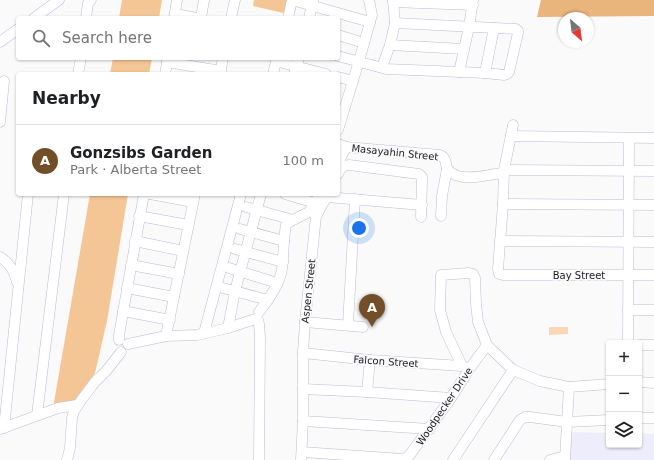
<!DOCTYPE html>
<meta charset="utf-8">
<style>
body{margin:0;font-family:"DejaVu Sans",sans-serif;background:#f6f6f6;color:#202124}
.controls{position:absolute;right:12px;bottom:12px;display:grid;overflow:hidden;border-radius:4px;box-shadow:0 1px 3px #0004}
.controls button{width:36px;height:36px;display:grid;place-items:center;padding:0;border:0;border-bottom:1px solid #e0e0e0;background:#fff;color:#202124;font:20px sans-serif}
.compass{position:absolute;left:558px;top:12px;width:36px;height:36px;border-radius:50%;background:#fff;box-shadow:0 1px 3px #0004;rotate:152deg}
.you{position:absolute;left:359px;top:228px;width:14px;height:14px;margin:-10px;border:3px solid #fff;border-radius:50%;background:#1a73e8;box-shadow:0 0 0 6px #1a73e833}
.badge{display:grid;place-items:center;width:26px;height:26px;border-radius:50%;background:#724f28;color:#fff;font-size:13px;font-weight:700}
.pin{position:absolute;translate:-50% -33px;filter:drop-shadow(0 1px 2px #0008)}
.pin::after{content:'';position:absolute;top:21px;width:14px;height:12px;background:inherit;clip-path:polygon(0 0,100% 0,50% 100%)}
.list{margin:0;padding:0;list-style:none}
h2{display:flex;justify-content:space-between;align-items:center;height:52px;margin:0;padding:0 16px;font-size:17px}
h2 small{font-size:13px;font-weight:400;color:#757577}
.list li{display:grid;grid-template-columns:26px 1fr auto;gap:12px;align-items:center;box-sizing:border-box;height:72px;padding:0 16px;border-top:1px solid #e0e0e0}
.list b{display:block;font-size:15px;white-space:nowrap}
.list p{margin:0;font-size:13px;white-space:nowrap;color:#757577}
.list em{font-size:13px;font-style:normal;color:#757577}
.icon{flex:none;width:22px;height:22px;fill:none;stroke:currentColor;stroke-width:2;stroke-linecap:round;stroke-linejoin:round}
.map{position:relative;flex:none;width:654px;height:460px;overflow:hidden}
.search{position:absolute;background:#fff;box-shadow:0 1px 3px #0004;left:16px;top:16px;width:324px;height:44px;display:flex;align-items:center;gap:10px;box-sizing:border-box;padding:0 14px;border-radius:4px;color:#757577;font-size:15px}
.panel{position:absolute;background:#fff;box-shadow:0 1px 3px #0004;left:16px;top:72px;width:324px;height:124px;border-radius:4px}
.map>svg:first-child{display:block}
</style>
<div class="map">
<svg width="654" height="460" viewBox="0 0 654 460">
<rect width="100%" height="100%" fill="#fafafa"/>
<!-- built -->
<polygon fill="#eeedfb" points="572,432 609,433 609,445 639,445 639,433 654,434 654,460 570,460"/>
<!-- green -->
<g fill="#f5c695">
<polygon points="122,0 162,0 159,18 119,18"/>
<polygon points="254,0 297,0 292,15 253,6"/>
<polygon points="113,58 152,58 149,74 110,74"/>
<polygon points="90,194 128,194 107,321 95,373 74,401 53,408"/>
</g>
<!-- forest -->
<polygon fill="#e9b57d" points="541,0 654,0 654,16 537,17"/>
<!-- water -->
<polygon fill="#f7d7b6" points="549,327 568,327 568,334 549,335"/>
<g fill="none" stroke-linecap="round" stroke-linejoin="round">
<defs>
<g id="minor">
<polyline points="299,2 370,22"/>
<polyline points="393,2 473,5"/>
<polyline points="175,14 197,18"/>
<polyline points="34,18 59,0"/>
<polyline points="86,18 88,3 91,0"/>
<polyline points="174,18 177,0"/>
<polyline points="201,18 204,0"/>
<polyline points="231,18 235,0"/>
<polyline points="288,18 292,0"/>
<polyline points="309,18 313,1"/>
<polyline points="338,35 364,43"/>
<polyline points="0,42 18,29"/>
<polyline points="390,45 464,49"/>
<polyline points="338,56 386,69 485,73 504,75 507,74 509,72 518,33 518,31 516,29 395,23"/>
<polyline points="167,62 221,71"/>
<polyline points="283,63 326,74"/>
<polyline points="382,67 390,45 395,23 393,0"/>
<polyline points="459,72 469,27 473,0"/>
<polyline points="485,73 494,28"/>
<polyline points="78,74 81,58"/>
<polyline points="165,74 168,58"/>
<polyline points="220,74 223,58"/>
<polyline points="273,74 277,58"/>
<polyline points="294,74 299,58"/>
<polyline points="338,77 353,81"/>
<polyline points="0,122 4,81"/>
<polyline points="513,125 504,170 503,204 498,269 499,274 503,275 654,275"/>
<polyline points="338,130 359,61 372,15 369,0"/>
<polyline points="511,136 654,138"/>
<path d="M338 144 346 147 440 155C446 157 446 164 447 169 450 172 454 175 458 176 473 180 489 174 504 173"/>
<polyline points="338,163 346,147"/>
<polyline points="504,170 654,171"/>
<path d="M338 174C340 169 343 165 349 165L419 174 422 177V180L421 217"/>
<polyline points="150,194 193,202"/>
<polyline points="285,194 315,203"/>
<polyline points="327,197 422,205"/>
<polyline points="503,204 654,205"/>
<polyline points="246,207 293,220"/>
<polyline points="139,216 188,225"/>
<polyline points="441,216 442,196 447,169"/>
<polyline points="240,229 284,241"/>
<polyline points="135,241 183,251"/>
<polyline points="500,241 654,242"/>
<polyline points="235,249 283,262"/>
<path d="M0 257C10 263 14 271 17 282"/>
<polyline points="131,265 179,274"/>
<polyline points="229,268 277,283"/>
<polyline points="127,288 174,297"/>
<polyline points="223,288 268,300"/>
<polyline points="628,310 654,310"/>
<polyline points="123,311 170,320"/>
<path d="M259 312C268 300 280 284 282 269 284 254 283 240 286 225L289 222 309 212 320 194"/>
<polyline points="305,322 363,327"/>
<polyline points="348,325 355,199"/>
<polyline points="228,328 235,291 261,194"/>
<polyline points="204,333 241,194"/>
<polyline points="166,336 195,194"/>
<polyline points="119,340 119,335 144,194"/>
<polyline points="628,343 629,138"/>
<polyline points="128,344 166,336 197,335 228,328 255,319 258,320 259,324 260,338 259,460"/>
<polyline points="639,345 654,345"/>
<polyline points="303,353 370,360 462,366 468,368"/>
<polyline points="462,366 446,332 440,310 441,275 469,273 473,274 475,278 476,304 478,322 487,345 513,370 540,381 569,387 609,384"/>
<polyline points="639,382 654,383"/>
<polyline points="303,389 367,392 451,398"/>
<polyline points="367,392 370,360"/>
<polyline points="37,415 64,194"/>
<polyline points="639,418 654,418"/>
<polyline points="303,421 430,429"/>
<polyline points="4,428 28,194"/>
<polyline points="0,429 58,408 77,405"/>
<polyline points="302,452 403,459 409,456 451,398 470,368 487,345"/>
<polyline points="67,460 70,448 72,418 74,411 82,399 95,382 107,370 121,352"/>
<polyline points="301,460 303,421 303,353 305,322 316,216 328,194"/>
<polyline points="453,460 513,370"/>
<polyline points="494,460 520,420 525,417 530,417 567,422 609,420"/>
<polyline points="550,460 565,456"/>
<polyline points="565,460 569,387"/>
</g>
</defs>
<!-- minor casing -->
<use href="#minor" stroke="#bdbad6" stroke-width="11"/>
<!-- minor -->
<use href="#minor" stroke="#fff" stroke-width="10"/>
</g>
<g text-anchor="middle" stroke-width="3.5" stroke-linejoin="round" paint-order="stroke">
<!-- street labels -->
<g font-size="10" fill="#1b1923" stroke="#fafafa">
<text transform="translate(395 152) rotate(6)" y="4">Masayahin Street</text>
<text x="579" y="279">Bay Street</text>
<text transform="translate(308 291) rotate(-84)" y="4">Aspen Street</text>
<text transform="translate(386 361) rotate(4)" y="4">Falcon Street</text>
<text transform="translate(444 406) rotate(-56)" y="4">Woodpecker Drive</text>
</g>
</g>
</svg>
<div class="controls">
<button>+</button>
<button>−</button>
<button><svg class="icon" aria-label="layers" viewBox="0 0 24 24"><path d="M12 4l9 5-9 5-9-5zM3 14l9 5 9-5"/></svg></button>
</div>
<svg class="compass" viewBox="-18 -18 36 36"><path d="M0-13l5 13h-10z" fill="#e53935"/><path d="M0 13l5-13h-10z" fill="#757577"/></svg>
<div class="you"></div>
<div class="pin badge" style="left:372px;top:327px">A</div>
<div class="search"><svg class="icon" aria-label="search" viewBox="0 0 24 24"><circle cx="10" cy="10" r="6"/><path d="M15 15l6 6"/></svg>Search here</div>
<section class="panel">
<h2>Nearby<small></small></h2>
<ul class="list">
<li><span class="badge">A</span><div><b>Gonzsibs Garden</b><p>Park · Alberta Street</p></div><em>100 m</em></li>
</ul>
</section>
</div>
